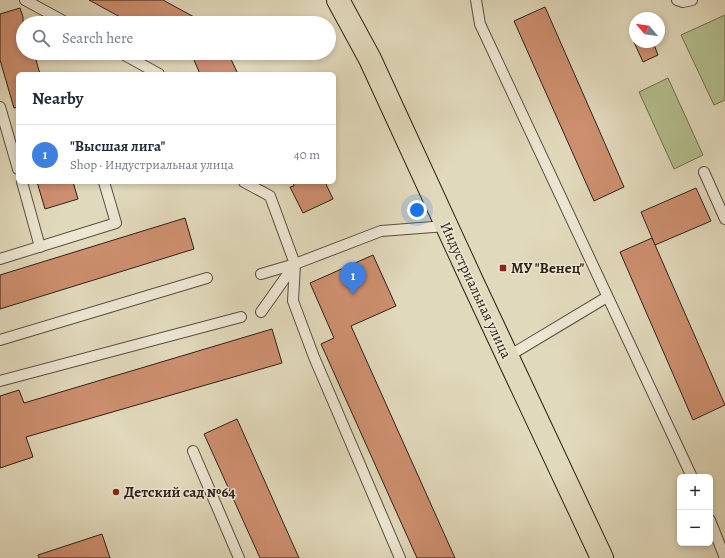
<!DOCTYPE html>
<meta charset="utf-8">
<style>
body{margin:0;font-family:Alegreya,serif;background:#f6f6f7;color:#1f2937}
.controls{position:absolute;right:12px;bottom:12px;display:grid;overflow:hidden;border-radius:6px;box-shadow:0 2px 6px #0003}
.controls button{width:36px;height:36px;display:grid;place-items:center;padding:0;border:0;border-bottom:1px solid #e0e1e3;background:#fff;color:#1f2937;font:20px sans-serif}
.compass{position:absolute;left:629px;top:12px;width:36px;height:36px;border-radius:50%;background:#fff;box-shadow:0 2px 6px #0003;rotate:299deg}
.you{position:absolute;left:417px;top:210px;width:14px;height:14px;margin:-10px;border:3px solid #fff;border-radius:50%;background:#1a73e8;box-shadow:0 0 0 6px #1a73e833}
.badge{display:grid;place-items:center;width:26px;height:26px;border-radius:50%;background:#8f2418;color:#fff;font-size:13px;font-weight:700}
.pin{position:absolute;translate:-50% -33px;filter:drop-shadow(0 1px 2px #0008)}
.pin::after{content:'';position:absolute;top:21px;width:14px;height:12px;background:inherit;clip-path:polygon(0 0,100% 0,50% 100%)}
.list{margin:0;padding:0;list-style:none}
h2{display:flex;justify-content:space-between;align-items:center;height:52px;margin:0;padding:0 16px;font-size:17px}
h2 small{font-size:13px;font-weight:400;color:#747a83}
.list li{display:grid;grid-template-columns:26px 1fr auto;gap:12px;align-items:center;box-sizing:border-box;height:60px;padding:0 16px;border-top:1px solid #e0e1e3}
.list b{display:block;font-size:15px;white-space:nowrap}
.list p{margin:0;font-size:13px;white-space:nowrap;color:#747a83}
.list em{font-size:13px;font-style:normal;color:#747a83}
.icon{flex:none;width:22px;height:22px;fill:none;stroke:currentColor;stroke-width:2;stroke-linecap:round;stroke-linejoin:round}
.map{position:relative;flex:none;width:725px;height:558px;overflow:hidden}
.search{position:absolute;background:#fff;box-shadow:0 2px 6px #0003;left:16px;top:16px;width:320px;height:44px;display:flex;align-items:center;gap:10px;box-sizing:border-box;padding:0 14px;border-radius:22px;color:#747a83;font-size:15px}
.panel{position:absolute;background:#fff;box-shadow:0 2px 6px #0003;left:16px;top:72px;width:320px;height:112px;border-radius:6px}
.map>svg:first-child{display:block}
</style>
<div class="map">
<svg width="725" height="558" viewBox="0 0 725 558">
<rect width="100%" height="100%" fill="#e1d9bb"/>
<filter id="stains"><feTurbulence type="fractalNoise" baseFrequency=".005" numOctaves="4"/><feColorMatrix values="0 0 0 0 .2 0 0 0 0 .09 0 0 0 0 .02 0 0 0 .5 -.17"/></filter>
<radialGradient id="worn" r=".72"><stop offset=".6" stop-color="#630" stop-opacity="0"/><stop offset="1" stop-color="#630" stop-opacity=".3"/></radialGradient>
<!-- green -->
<g fill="#b4bf8f" stroke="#707052">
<polygon points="725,15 725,100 714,105 681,35"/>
<polygon points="668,78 703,155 674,169 639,92"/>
</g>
<!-- building -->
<g fill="#cd8f6f" stroke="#2d2016">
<polygon points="89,0 163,0 205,23 131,23"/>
<polygon points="545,7 624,187 594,201 514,21"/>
<polygon points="20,8 23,17 23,53 34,53 40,74 18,74 18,107 14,108 0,60 0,14"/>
<polygon points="634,42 653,42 658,55 643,62"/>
<polygon points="191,53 228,53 238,74 200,74"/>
<polygon points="37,182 73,182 78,199 45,209"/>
<polygon points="293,182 325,182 333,199 303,213 290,187 294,186"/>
<polygon points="696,188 711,221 655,245 641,212"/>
<polygon points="185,218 194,249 0,309 0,275"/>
<polygon points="652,238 725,405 693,420 620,252"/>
<polygon points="373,255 396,306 351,326 455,558 417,558 321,344 334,338 310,283"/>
<polygon points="272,329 282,363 26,437 33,457 0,468 0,396 19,390 24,403"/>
<polygon points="237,419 299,558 260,558 204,434"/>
<polygon points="102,534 110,558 39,558 38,555"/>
</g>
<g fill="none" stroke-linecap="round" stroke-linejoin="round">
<defs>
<g id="lane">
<polyline points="25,0 67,23"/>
<polyline points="476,0 480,24 692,477"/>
<polyline points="677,0 683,2 692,0"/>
<polyline points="121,53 159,74"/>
<polyline points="0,107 18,169"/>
<polyline points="704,172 725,219"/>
<polyline points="22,182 40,247"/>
<polyline points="244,182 270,196 295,264 293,301 314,357 400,558"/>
<polyline points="0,259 116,223 104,182"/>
<polyline points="261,274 295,264"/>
<polyline points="261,312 295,264 381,231 446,226"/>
<polyline points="0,340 207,278"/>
<polyline points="507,357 607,297"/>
<polyline points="0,381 241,317"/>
<polyline points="193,451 239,558"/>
<polyline points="710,520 725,558"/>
</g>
<polyline id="highway" points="338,0 370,59 473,283 602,558"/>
</defs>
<!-- lane casing -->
<use href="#lane" stroke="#5a4e3f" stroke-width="12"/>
<!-- highway casing -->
<use href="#highway" stroke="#2d2016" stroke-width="24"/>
<!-- lane -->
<use href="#lane" stroke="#ece6d3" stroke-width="10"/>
<!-- highway -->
<use href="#highway" stroke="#e1d9bb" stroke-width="22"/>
</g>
<!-- markers -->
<g fill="#8f2418" stroke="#ece6d3" stroke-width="1.5">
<rect x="499" y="264" width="8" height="8" rx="2"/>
<circle cx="116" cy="492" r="4"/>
</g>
<g text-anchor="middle" stroke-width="3" stroke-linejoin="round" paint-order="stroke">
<!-- poi labels -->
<g font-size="15" font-weight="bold" fill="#2d2016" stroke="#ece6d3" text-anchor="start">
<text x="511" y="273">МУ "Венец"</text>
<text x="124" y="497">Детский сад №64</text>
</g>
<!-- street labels -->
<g font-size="15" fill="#2d2016" stroke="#ece6d3">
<text transform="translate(476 290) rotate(65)" y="5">Индустриальная улица</text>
</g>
</g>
<rect width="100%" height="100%" filter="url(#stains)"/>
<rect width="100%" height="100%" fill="url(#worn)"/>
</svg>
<div class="controls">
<button>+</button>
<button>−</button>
</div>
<svg class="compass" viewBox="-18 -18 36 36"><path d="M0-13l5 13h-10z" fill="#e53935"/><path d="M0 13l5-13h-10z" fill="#747a83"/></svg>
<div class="you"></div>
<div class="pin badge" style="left:353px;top:295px;background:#3f7fe0">1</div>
<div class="search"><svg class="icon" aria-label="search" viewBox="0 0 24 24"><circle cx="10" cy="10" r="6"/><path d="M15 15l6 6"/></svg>Search here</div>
<section class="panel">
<h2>Nearby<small></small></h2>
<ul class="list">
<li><span class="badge" style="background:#3f7fe0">1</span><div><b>&quot;Высшая лига&quot;</b><p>Shop · Индустриальная улица</p></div><em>40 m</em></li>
</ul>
</section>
</div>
